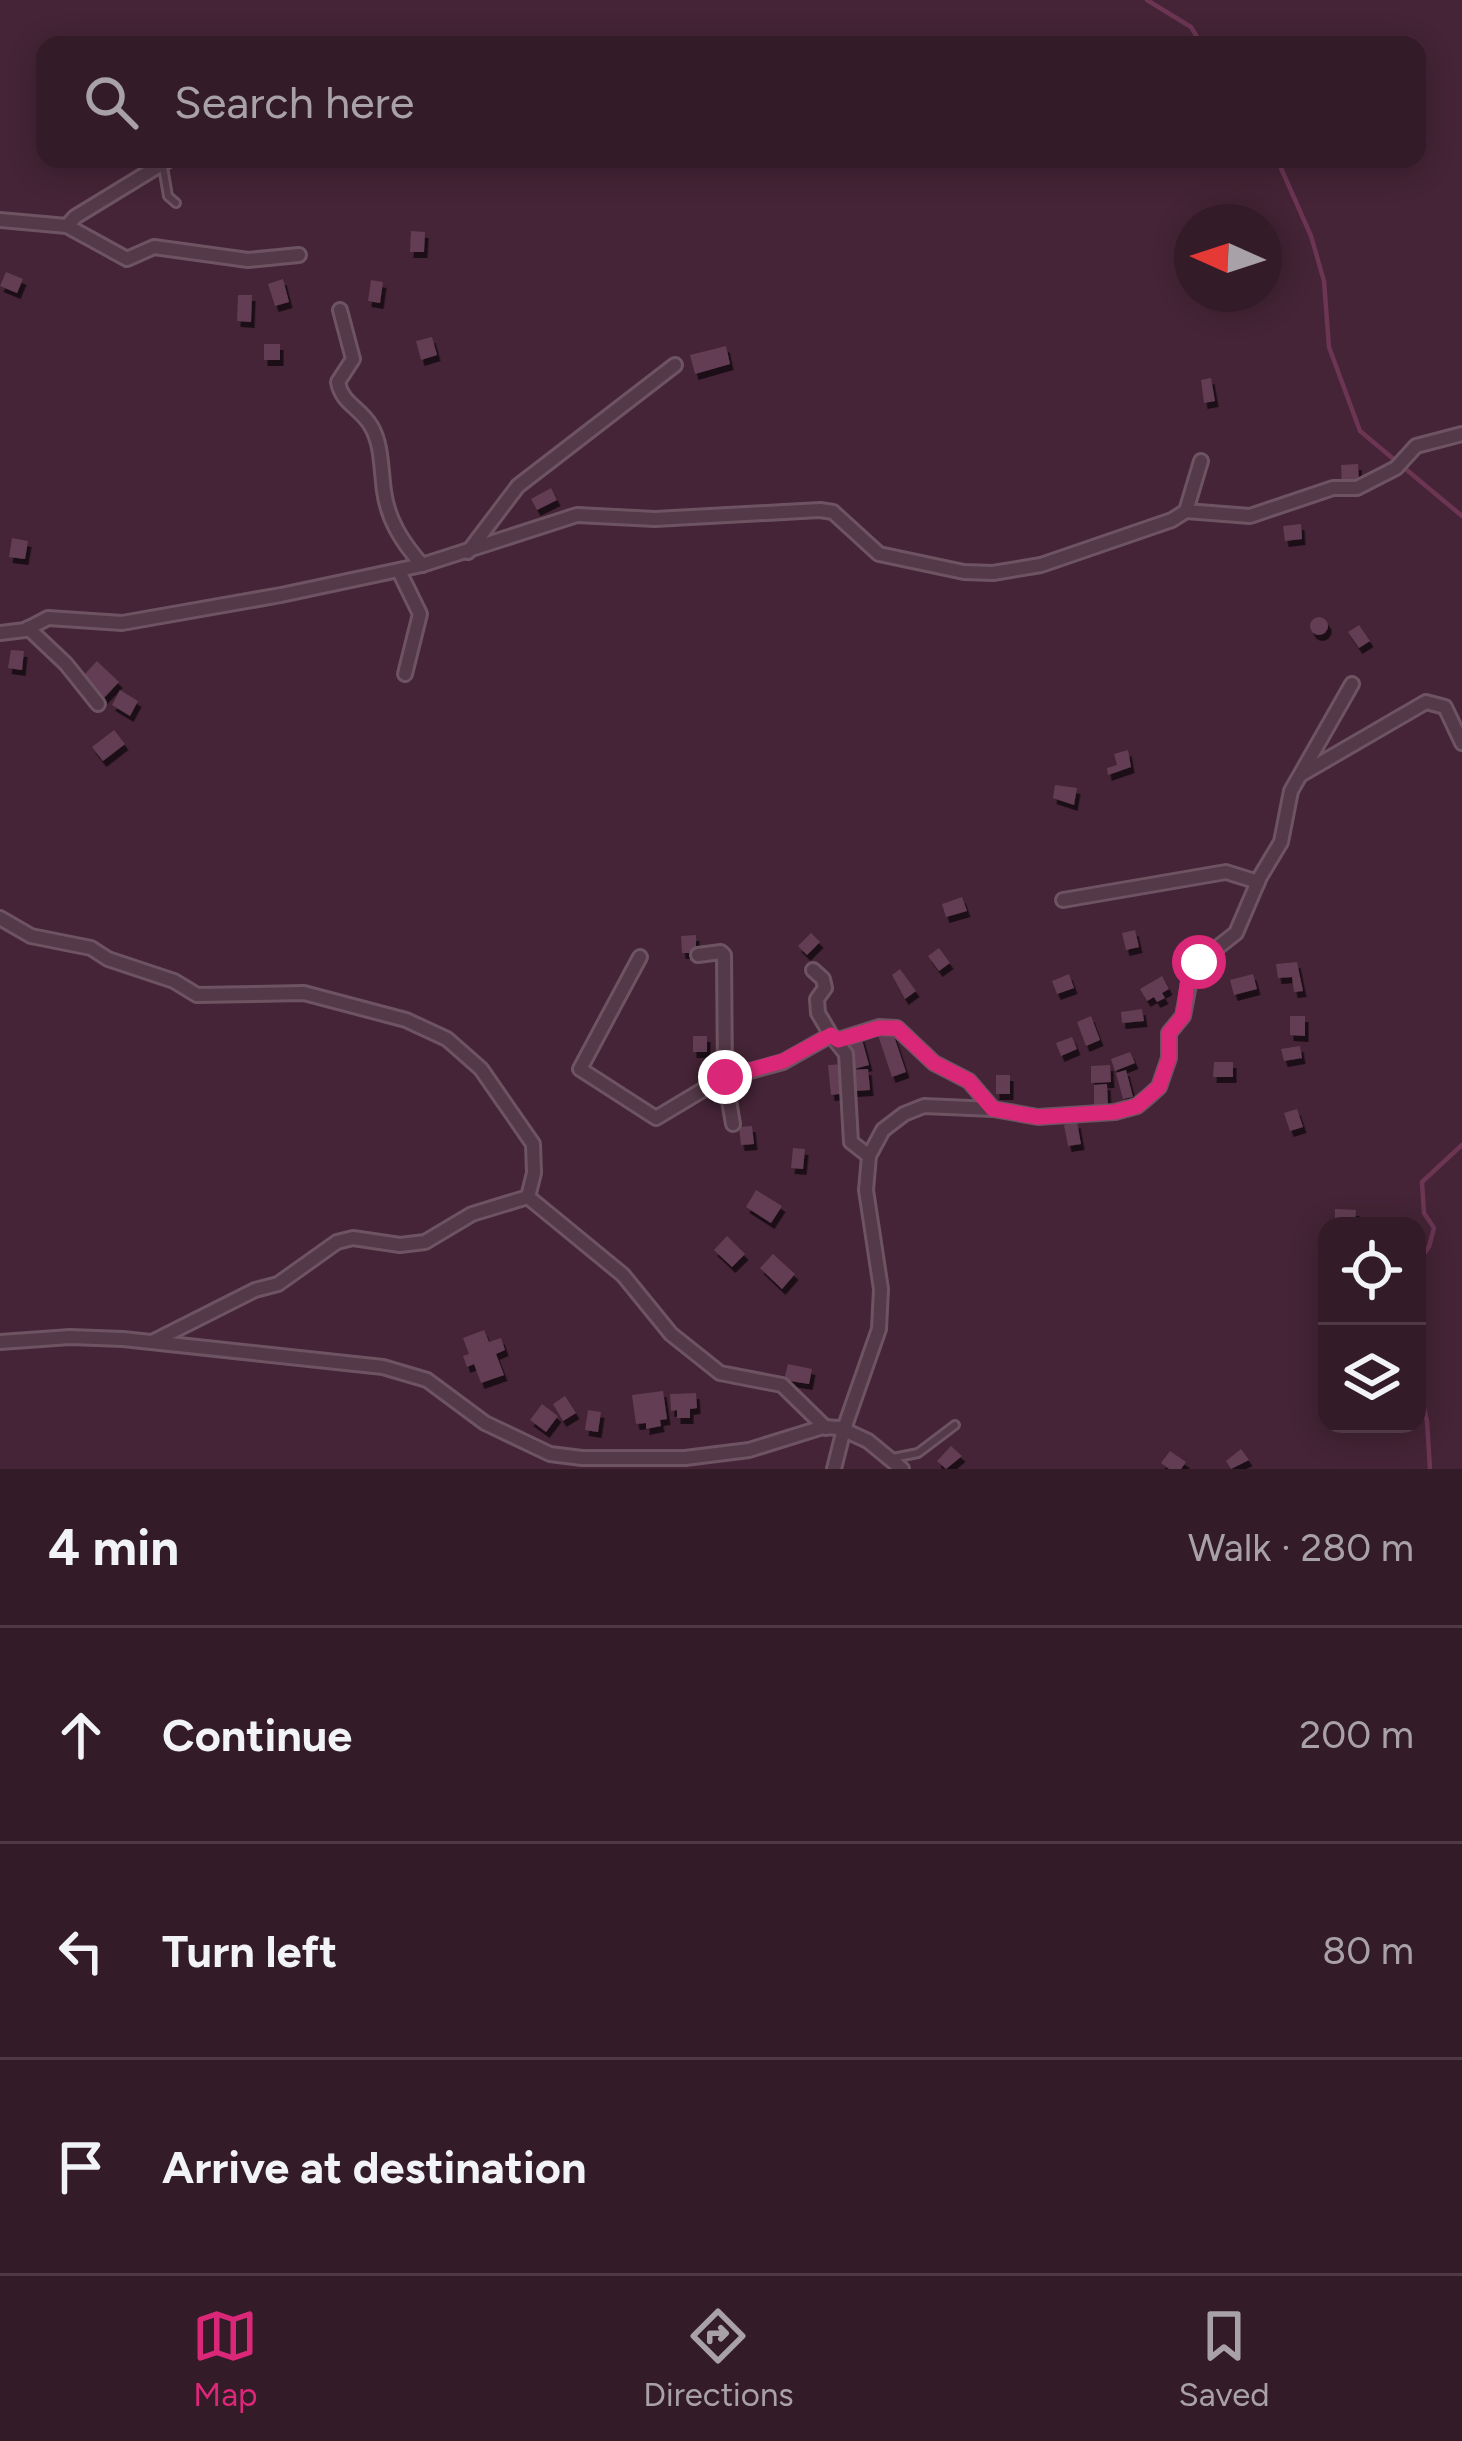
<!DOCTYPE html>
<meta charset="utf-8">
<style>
body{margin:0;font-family:Figtree,sans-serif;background:#3e2834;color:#f1f3f6}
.controls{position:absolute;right:36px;bottom:36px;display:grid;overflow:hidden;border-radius:24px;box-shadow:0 6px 30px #0003}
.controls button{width:108px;height:108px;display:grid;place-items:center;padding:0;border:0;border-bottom:3px solid #4e3945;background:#331b28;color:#f1f3f6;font:60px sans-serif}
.compass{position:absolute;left:1174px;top:204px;width:108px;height:108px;border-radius:50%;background:#331b28;box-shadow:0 6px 30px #0003;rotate:273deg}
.stop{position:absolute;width:36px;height:36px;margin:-27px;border:9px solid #db2777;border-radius:50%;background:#fff}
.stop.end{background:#db2777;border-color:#fff;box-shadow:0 3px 12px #0008}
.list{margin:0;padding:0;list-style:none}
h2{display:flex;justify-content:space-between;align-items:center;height:156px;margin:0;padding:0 48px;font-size:51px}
h2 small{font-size:39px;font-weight:400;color:#a9a1a8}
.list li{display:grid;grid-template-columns:78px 1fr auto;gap:36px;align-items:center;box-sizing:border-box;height:216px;padding:0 48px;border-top:3px solid #4e3945}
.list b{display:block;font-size:45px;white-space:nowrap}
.list em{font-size:39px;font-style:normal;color:#a9a1a8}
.icon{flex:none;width:66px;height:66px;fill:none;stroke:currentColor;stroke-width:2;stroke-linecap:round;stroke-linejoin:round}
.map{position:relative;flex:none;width:1462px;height:1469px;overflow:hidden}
.search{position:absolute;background:#331b28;box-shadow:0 6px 30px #0003;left:36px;right:36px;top:36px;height:132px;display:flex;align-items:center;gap:30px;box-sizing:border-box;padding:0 42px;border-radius:24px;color:#a9a1a8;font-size:45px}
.sheet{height:804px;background:#331b28}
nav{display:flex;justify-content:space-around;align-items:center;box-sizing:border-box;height:168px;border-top:3px solid #4e3945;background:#331b28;font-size:33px;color:#a9a1a8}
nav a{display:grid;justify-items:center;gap:6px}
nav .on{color:#db2777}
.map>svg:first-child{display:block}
</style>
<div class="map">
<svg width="1462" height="1469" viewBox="0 0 1462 1469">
<defs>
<filter id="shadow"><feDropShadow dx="3.5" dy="6" stdDeviation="0" flood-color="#0009"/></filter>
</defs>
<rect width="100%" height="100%" fill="#442436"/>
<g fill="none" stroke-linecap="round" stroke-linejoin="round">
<!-- stream -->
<g stroke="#6b3553" stroke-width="4.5">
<polyline points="1147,0 1191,27 1202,45"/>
<polyline points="1277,159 1311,236 1324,281 1329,347 1360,431 1462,516"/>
<polyline points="1417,1263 1429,1247 1434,1228 1424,1213 1422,1182 1462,1145"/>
<polyline points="1417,1378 1427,1421 1430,1469"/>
</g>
</g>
<!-- building -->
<g fill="#623e52" filter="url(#shadow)">
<polygon points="411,231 425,232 424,252 410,252"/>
<polygon points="6,272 23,279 17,293 0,286"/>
<polygon points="283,279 289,302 275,306 268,284"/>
<polygon points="371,280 383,282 380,303 368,301"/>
<polygon points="238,295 252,295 251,322 237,321"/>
<polygon points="432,337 437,355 421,360 416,341"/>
<rect x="264" y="344" width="16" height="16"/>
<polygon points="726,346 730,364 695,374 690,355"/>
<polygon points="1211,378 1215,401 1204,403 1201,380"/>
<polygon points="1358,464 1359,485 1342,486 1341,465"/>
<polygon points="551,488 557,500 537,510 531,499"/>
<polygon points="1301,524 1302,539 1285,541 1283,526"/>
<polygon points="12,538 28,541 25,559 9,557"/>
<circle cx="1319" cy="626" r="9"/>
<polygon points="1359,625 1370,641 1359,648 1348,632"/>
<polygon points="11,650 24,651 22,670 8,668"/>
<polygon points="97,661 119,682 102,700 83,676"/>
<polygon points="120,690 138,701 130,716 112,705"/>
<polygon points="114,730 125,744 103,761 92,747"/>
<polygon points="1128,750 1131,767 1108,775 1107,768 1117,765 1114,754"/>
<polygon points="1055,785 1077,788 1074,805 1053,798"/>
<polygon points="962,897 967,911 946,917 942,904"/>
<polygon points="1135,930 1139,947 1126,950 1122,933"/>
<polygon points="811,933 820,942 807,955 798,946"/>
<polygon points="696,935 696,953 682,953 681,936"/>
<polygon points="939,948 950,963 939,971 928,956"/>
<polygon points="1297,962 1303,991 1294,992 1292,977 1278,978 1276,964"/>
<polygon points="900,969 916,991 905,999 892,975"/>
<polygon points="1069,974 1074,988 1057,994 1052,981"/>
<polygon points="1253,974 1257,989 1234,995 1230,980"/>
<polygon points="1162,976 1169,989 1162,993 1165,998 1157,1002 1154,997 1147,1001 1140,989"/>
<polygon points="1142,1009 1144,1021 1122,1023 1121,1012"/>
<polygon points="1091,1016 1100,1040 1086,1046 1077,1022"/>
<polygon points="1290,1016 1305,1016 1305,1036 1290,1035"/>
<polygon points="892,1030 906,1072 892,1077 878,1035"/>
<rect x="693" y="1036" width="14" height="16"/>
<polygon points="861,1036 869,1065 854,1069 847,1040"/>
<polygon points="1072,1037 1077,1049 1061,1056 1056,1043"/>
<polygon points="1300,1046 1302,1058 1284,1061 1281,1049"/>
<polygon points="1130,1052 1135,1063 1115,1071 1111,1059"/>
<polygon points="1214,1062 1233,1062 1233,1077 1213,1077"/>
<polygon points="845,1064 847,1093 831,1095 828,1065"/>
<polygon points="1110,1065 1111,1082 1091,1083 1091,1066"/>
<polygon points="868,1069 870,1090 853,1091 851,1070"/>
<polygon points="1126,1070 1133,1097 1123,1099 1116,1073"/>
<rect x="996" y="1075" width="14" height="19"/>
<polygon points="1107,1084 1108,1106 1094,1106 1094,1085"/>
<polygon points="1297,1109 1303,1127 1290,1131 1284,1113"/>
<polygon points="1077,1122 1081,1144 1068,1146 1064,1125"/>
<polygon points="752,1126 754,1144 741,1145 739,1127"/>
<polygon points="793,1148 805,1149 803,1169 791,1168"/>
<polygon points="756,1190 782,1206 771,1223 746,1207"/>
<polygon points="1335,1209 1356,1210 1355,1222 1335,1226"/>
<polygon points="727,1236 745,1254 732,1267 714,1250"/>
<polygon points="773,1254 795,1274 782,1289 760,1268"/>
<polygon points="484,1330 489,1342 501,1338 505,1350 496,1354 504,1375 481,1383 474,1364 467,1367 463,1356 469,1354 463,1338"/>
<polygon points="788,1364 812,1369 809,1384 784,1380"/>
<polygon points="663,1391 667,1419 660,1420 661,1426 646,1429 646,1423 636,1424 632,1395"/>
<polygon points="696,1393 697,1408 690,1409 690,1418 677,1418 677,1410 671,1411 670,1394"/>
<polygon points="565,1396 576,1413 563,1421 553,1404"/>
<polygon points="542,1404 558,1416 546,1432 530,1420"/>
<polygon points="588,1410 601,1412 598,1432 585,1430"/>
<polygon points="951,1446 962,1456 946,1469 937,1461"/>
<polygon points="1241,1449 1249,1460 1231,1469 1226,1461"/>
<polygon points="1170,1451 1186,1462 1181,1469 1169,1469 1161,1463"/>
</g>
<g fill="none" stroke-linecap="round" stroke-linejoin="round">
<defs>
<g id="lane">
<polyline points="163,167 168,196 176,203"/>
<polyline points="893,1458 918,1453 955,1425"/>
</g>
<g id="street">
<polyline points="0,220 67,226 127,259 154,247 248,260 299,255"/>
<polyline points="67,226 75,217 170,159"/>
<path d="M340 310 353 359 338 382C342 404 360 407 371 426 382 444 381 470 384 491 388 521 403 543 422 565"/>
<polyline points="1186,511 1250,516 1333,488 1357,488 1396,468 1416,446 1462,434"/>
<polyline points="468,552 518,486 675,365"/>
<polyline points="399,571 420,614 405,674"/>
<polyline points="28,628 66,664 98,704"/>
<polyline points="0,633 25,630 48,618 122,623 281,595 422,565 577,515 655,519 820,510 833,512 879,554 964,572 993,573 1041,565 1172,520 1186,511 1201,461"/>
<polyline points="1302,774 1426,702 1445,707 1462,743"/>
<polyline points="1063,900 1226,872 1258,882"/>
<polyline points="0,918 31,936 91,948 108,959 174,981 197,995 304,993 406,1020 447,1039 481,1069 533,1144 534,1173 528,1197 472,1214 425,1242 400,1245 353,1238 337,1242 278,1284 255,1290 152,1342"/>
<polyline points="698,955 721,952 724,955 725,1077 733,1124"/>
<polyline points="640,957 580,1069 656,1118 721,1079 783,1062 831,1035 846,1054 851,1142 869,1156"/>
<polyline points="813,970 823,979 825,988 817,999 818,1013 831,1035"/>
<polyline points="838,1040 879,1027 897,1028 934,1063 969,1081 993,1109"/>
<polyline points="528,1197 623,1275 671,1334 720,1373 782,1385 826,1428"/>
<polyline points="0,1342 70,1337 123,1339 383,1367 427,1380 485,1423 550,1454 582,1458 685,1458 749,1450 823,1427 840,1428 868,1441 902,1469"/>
<polyline points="834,1469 844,1429 879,1329 881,1289 866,1190 869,1156 883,1130 904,1114 924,1106 993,1109 1038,1117 1115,1112 1137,1106 1149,1096 1159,1087 1169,1058 1169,1033 1183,1016 1191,974 1199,962 1236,933 1260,877 1281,842 1291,791 1352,684"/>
</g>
</defs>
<!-- lane casing -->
<use href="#lane" stroke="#6e5462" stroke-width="12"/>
<!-- street casing -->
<use href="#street" stroke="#6e5462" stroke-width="18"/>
<!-- lane -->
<use href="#lane" stroke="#543948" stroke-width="6"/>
<!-- street -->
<use href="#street" stroke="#543948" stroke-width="12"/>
</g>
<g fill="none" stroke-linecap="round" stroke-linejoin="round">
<!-- route -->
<polyline stroke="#db2777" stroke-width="15" points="725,1077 783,1061 831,1035 838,1040 879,1028 897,1028 934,1063 969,1081 993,1109 1038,1117 1115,1112 1137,1106 1159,1087 1169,1058 1169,1033 1183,1016 1187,984 1199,962"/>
</g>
</svg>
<div class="controls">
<button><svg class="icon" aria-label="locate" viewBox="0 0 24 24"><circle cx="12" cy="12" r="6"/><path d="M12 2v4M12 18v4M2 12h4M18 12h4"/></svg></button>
<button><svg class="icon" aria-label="layers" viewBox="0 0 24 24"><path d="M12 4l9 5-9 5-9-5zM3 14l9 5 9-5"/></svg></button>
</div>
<svg class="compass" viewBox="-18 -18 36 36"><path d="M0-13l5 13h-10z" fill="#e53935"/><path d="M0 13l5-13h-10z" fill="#a9a1a8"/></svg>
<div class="stop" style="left:1199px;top:962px"></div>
<div class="stop end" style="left:725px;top:1077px"></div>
<div class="search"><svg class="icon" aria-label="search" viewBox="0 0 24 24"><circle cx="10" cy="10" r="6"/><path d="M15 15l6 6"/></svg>Search here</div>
</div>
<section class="sheet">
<h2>4 min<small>Walk · 280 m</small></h2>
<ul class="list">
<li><svg class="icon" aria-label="ahead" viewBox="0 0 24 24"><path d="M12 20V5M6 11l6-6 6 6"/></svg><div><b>Continue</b></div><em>200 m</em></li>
<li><svg class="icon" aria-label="left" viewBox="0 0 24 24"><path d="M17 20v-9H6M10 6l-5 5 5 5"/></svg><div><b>Turn left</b></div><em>80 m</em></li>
<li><svg class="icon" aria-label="arrive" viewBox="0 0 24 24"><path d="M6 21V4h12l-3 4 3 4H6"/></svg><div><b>Arrive at destination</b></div></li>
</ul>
</section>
<nav>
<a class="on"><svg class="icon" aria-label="map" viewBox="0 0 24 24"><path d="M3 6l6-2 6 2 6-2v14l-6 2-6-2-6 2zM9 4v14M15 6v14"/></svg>Map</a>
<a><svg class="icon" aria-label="directions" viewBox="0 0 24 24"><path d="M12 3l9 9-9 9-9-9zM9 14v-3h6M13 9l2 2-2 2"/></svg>Directions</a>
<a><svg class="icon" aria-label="saved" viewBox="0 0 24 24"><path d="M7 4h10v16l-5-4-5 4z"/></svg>Saved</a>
</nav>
